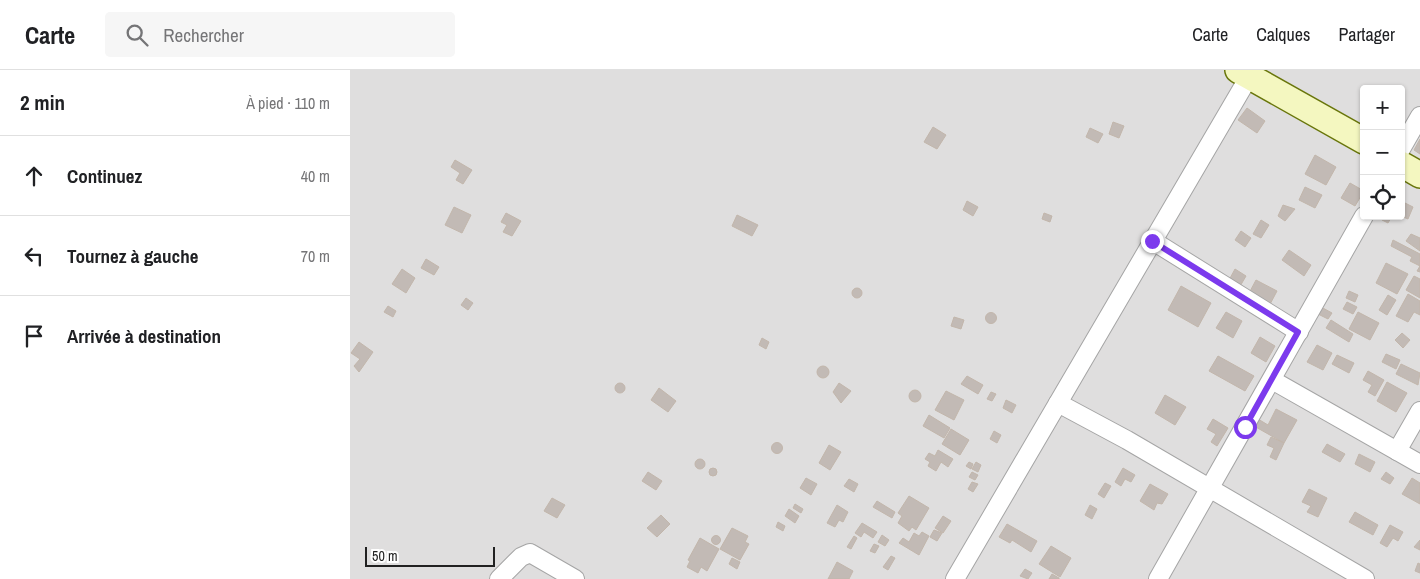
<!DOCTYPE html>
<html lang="fr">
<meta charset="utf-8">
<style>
body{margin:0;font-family:"Archivo Narrow",sans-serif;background:#f6f6f6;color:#202124}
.controls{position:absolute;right:15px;top:15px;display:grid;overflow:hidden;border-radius:5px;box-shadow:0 1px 4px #0004}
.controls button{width:45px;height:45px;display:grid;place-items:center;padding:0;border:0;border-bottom:1px solid #e0e0e0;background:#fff;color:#202124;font:25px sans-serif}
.scale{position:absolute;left:15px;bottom:12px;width:130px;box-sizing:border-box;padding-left:5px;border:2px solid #212121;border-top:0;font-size:14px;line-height:18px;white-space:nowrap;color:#212121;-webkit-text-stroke:4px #fff;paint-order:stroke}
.stop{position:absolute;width:15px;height:15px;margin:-11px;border:4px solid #7c3aed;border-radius:50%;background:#fff}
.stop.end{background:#7c3aed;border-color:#fff;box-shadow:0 1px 5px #0008}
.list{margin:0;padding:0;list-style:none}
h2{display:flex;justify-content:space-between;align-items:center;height:65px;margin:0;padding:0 20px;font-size:21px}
h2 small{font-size:16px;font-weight:400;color:#757577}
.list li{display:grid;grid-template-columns:32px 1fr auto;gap:15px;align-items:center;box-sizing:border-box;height:80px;padding:0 20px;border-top:1px solid #e0e0e0}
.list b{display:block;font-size:19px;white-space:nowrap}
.list em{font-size:16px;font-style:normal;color:#757577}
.icon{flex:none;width:28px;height:28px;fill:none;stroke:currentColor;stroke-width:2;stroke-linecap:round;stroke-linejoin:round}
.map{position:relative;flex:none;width:1070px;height:509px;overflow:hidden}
header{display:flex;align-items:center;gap:30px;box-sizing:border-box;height:70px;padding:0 25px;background:#fff;border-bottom:1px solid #e0e0e0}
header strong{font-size:24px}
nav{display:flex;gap:28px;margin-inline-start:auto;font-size:18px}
.search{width:350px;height:45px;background:#f6f6f6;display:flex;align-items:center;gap:12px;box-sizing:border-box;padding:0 18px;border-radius:5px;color:#757577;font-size:19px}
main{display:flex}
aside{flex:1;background:#fff}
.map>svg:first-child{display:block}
</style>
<header>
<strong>Carte</strong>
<div class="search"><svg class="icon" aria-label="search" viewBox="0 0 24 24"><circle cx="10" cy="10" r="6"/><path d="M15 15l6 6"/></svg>Rechercher</div>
<nav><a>Carte</a><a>Calques</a><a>Partager</a></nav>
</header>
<main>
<aside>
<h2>2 min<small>À pied · 110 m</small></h2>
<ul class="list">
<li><svg class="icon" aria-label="ahead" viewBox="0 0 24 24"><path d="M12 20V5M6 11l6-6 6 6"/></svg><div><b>Continuez</b></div><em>40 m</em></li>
<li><svg class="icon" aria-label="left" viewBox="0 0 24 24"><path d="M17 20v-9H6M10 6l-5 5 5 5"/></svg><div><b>Tournez à gauche</b></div><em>70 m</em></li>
<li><svg class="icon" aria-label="arrive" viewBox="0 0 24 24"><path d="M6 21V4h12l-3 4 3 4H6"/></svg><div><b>Arrivée à destination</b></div></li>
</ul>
</aside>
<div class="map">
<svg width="1070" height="509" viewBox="0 0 1070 509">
<rect width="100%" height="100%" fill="#f1eee8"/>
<!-- residential -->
<path fill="#dfdede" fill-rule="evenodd" d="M0 0H1070V509H0ZM1014 19H1051V146H1014Z"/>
<!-- building -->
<g fill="#c2bab5" stroke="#c2b6ab">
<polygon points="897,38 915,51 907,63 888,50"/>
<polygon points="763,52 774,56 769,68 759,64"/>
<polygon points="583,57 596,65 587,79 574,72"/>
<polygon points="740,58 753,64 748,73 736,67"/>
<polygon points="1070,69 1070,84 1064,80"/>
<polygon points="965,85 986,97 976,115 955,104"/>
<polygon points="105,90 122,100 113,114 106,110 110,103 101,97"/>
<polygon points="1000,113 1014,121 1005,136 991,128"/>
<polygon points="955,117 972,125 965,138 949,130"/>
<polygon points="617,131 628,137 623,146 613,140"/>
<polygon points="1051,131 1063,137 1058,149 1051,146"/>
<polygon points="933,135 945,139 935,151 928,146"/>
<polygon points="104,137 121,145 112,163 95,155"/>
<polygon points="156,143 171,151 162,166 153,162 157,155 151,152"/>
<polygon points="694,143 702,146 700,152 692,149"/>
<polygon points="387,145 408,155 402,166 382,156"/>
<polygon points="1034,146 1042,146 1038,153 1032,150"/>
<polygon points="911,150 919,155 911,168 903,164"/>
<polygon points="891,161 901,168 895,177 885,170"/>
<polygon points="1061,164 1070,168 1070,181 1056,171"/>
<polygon points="1043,170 1070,184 1070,202 1067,201 1070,196 1060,191 1062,187 1041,176"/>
<polygon points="939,180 961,195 954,206 932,190"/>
<polygon points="76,189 89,197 84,205 71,198"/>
<polygon points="1036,193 1058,204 1047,224 1026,213"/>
<polygon points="52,199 65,208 56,223 42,214"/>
<polygon points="885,199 896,206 889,218 878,212"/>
<polygon points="1064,206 1070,209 1070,228 1056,220"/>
<polygon points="906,210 927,221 918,238 897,227"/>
<polygon points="831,216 861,233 848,257 818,240"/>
<circle cx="507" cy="223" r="5"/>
<polygon points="999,221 1008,225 1005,232 996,228"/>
<polygon points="1058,224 1070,231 1070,245 1064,242 1058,252 1046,246"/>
<polygon points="1038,225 1046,230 1037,245 1029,240"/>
<polygon points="116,228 123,233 118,240 111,235"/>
<polygon points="997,232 1007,237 1003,244 993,239"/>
<polygon points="38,236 46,241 43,247 34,242"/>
<polygon points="971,237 982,243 978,249 968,244"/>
<polygon points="876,242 892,251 883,268 866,258"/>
<polygon points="1008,242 1029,253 1020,270 999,259"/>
<circle cx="641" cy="248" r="5.5"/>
<polygon points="604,247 614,250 611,259 601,256"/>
<polygon points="981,250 1003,264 999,272 976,258"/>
<polygon points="1052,263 1060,270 1053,278 1045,270"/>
<polygon points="910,267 925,276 916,292 901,283"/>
<polygon points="412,268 419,272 416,279 409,275"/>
<polygon points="9,272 23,282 9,302 4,296 10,289 1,283"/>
<polygon points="967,275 982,283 973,300 957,292"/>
<polygon points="1036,284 1050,290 1046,299 1032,292"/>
<polygon points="987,285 1004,293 999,303 982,294"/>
<polygon points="868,286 904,306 895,321 859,301"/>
<polygon points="1051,294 1070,303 1068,315 1046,304"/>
<circle cx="473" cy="302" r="6"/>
<polygon points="1018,301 1034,310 1025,326 1018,322 1022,315 1013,310"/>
<polygon points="617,306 633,315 628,324 611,314"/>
<polygon points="1037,312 1057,323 1046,342 1027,331"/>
<circle cx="270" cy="318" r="5"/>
<polygon points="489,313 501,321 491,333 483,322"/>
<polygon points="309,318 326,331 318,342 301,330"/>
<circle cx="565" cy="326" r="6"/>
<polygon points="596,321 614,330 604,350 585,340"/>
<polygon points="641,322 646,324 642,331 637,329"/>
<polygon points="815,325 836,337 825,355 805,343"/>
<polygon points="656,330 666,335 662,343 653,338"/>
<polygon points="926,339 947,350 934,373 904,356 908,349 918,355"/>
<polygon points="579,345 600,358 594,368 573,356"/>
<polygon points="863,349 878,358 867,376 861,372 866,364 857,359"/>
<polygon points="601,359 619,370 610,385 592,374"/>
<polygon points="644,361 651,365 647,373 640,369"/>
<polygon points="921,367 934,373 926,390 920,387 924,378 917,375"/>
<circle cx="427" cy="378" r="5.5"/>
<polygon points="977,374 995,384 990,392 972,382"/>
<polygon points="479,375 491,382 480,400 469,393"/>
<polygon points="588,380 603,389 598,397 591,392 586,401 578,396 580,392 575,389 579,383 585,386"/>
<polygon points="1009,384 1025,392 1020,402 1005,394"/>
<circle cx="350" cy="394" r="5"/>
<polygon points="619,392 623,394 621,399 616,396"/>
<polygon points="626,392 631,395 628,402 622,399"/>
<polygon points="773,398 785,405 781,412 775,409 771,416 765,412"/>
<circle cx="363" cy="402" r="4"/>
<polygon points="298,402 312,411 306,420 292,411"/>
<polygon points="622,402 628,405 625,410 619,407"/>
<polygon points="1036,402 1044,408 1040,414 1031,409"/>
<polygon points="456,408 467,414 461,425 450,418"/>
<polygon points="1062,408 1070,413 1070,434 1052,424"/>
<polygon points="499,409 508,414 504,422 494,416"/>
<polygon points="622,412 628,414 623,422 618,419"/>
<polygon points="755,413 761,416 754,428 748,424"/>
<polygon points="800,414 818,424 812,434 807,433 804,440 790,431"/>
<polygon points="959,419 977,428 968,447 957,442 961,436 952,432"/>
<polygon points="559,426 579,438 566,460 562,457 559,461 548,453 552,446 548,443"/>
<polygon points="202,428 215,435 207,448 194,441"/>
<polygon points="527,431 545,442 542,448 523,437"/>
<polygon points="445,434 453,439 451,443 443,438"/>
<polygon points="487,435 498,442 493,452 489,450 485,457 477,453"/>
<polygon points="740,435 747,439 742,449 735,445"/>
<polygon points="439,439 449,446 445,453 435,446"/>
<polygon points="1005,442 1028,455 1023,465 999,452"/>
<polygon points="311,445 320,454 307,467 297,458"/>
<polygon points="593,446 601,451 593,463 585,458"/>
<polygon points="428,452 435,456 433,461 426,457"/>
<polygon points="512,453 527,462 523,468 514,462 511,467 505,463"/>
<polygon points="657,454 687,471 681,482 662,470 660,473 649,467"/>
<polygon points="1040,455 1053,462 1048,471 1043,468 1037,477 1030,473"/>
<polygon points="382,458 398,466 395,472 399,474 390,490 370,479"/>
<polygon points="584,460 592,463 587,471 580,467"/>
<polygon points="572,462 579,466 569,485 549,473 553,468 559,472 564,463 569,466"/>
<polygon points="532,465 539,470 535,476 528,472"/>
<circle cx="366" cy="470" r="4.5"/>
<polygon points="504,466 507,468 501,479 497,477"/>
<polygon points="350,468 369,479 357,501 351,497 348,503 337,497 340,491 338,490"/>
<polygon points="1070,470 1070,480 1064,477"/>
<polygon points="524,474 529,476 525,483 520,481"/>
<polygon points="701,476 721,488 710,507 689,494"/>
<polygon points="541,486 545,488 538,500 533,497"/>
<polygon points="382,488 390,492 387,499 379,494"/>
<polygon points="487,492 503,501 499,509 478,509"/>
<polygon points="1068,493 1070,494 1070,503 1065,501"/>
<polygon points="675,499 682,503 678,509 670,506"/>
<polygon points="702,504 709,508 709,509 699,509"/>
</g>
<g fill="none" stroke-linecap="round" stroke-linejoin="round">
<defs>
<g id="street">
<polyline points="1051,79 1070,46"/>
<polyline points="803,171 949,262"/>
<polyline points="922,310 1070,394"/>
<polyline points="708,333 777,370 1015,509"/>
<polyline points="1047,381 1070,341"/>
<polyline points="149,509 171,487 180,483 225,509"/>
<polyline points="605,509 900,5"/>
<polyline points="808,509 1014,146"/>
</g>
<g id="secondary">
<polyline points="888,0 1014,71"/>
<polyline points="1051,94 1070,105"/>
</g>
</defs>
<!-- street casing -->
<use href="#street" stroke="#a5a5a5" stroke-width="20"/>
<!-- secondary casing -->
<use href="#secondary" stroke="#69760b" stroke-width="28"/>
<!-- street -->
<use href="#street" stroke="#fff" stroke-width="18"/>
<!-- secondary -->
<use href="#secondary" stroke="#f4f7c0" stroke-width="25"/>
</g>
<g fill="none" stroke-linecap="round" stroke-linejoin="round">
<!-- route -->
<polyline stroke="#7c3aed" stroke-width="6" points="802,171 948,262 895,357"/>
</g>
</svg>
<div class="controls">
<button>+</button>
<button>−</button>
<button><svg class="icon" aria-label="locate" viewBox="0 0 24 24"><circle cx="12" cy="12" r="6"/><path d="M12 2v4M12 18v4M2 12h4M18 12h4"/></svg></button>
</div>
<div class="scale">50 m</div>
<div class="stop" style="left:895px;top:357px"></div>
<div class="stop end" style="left:802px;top:171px"></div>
</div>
</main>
